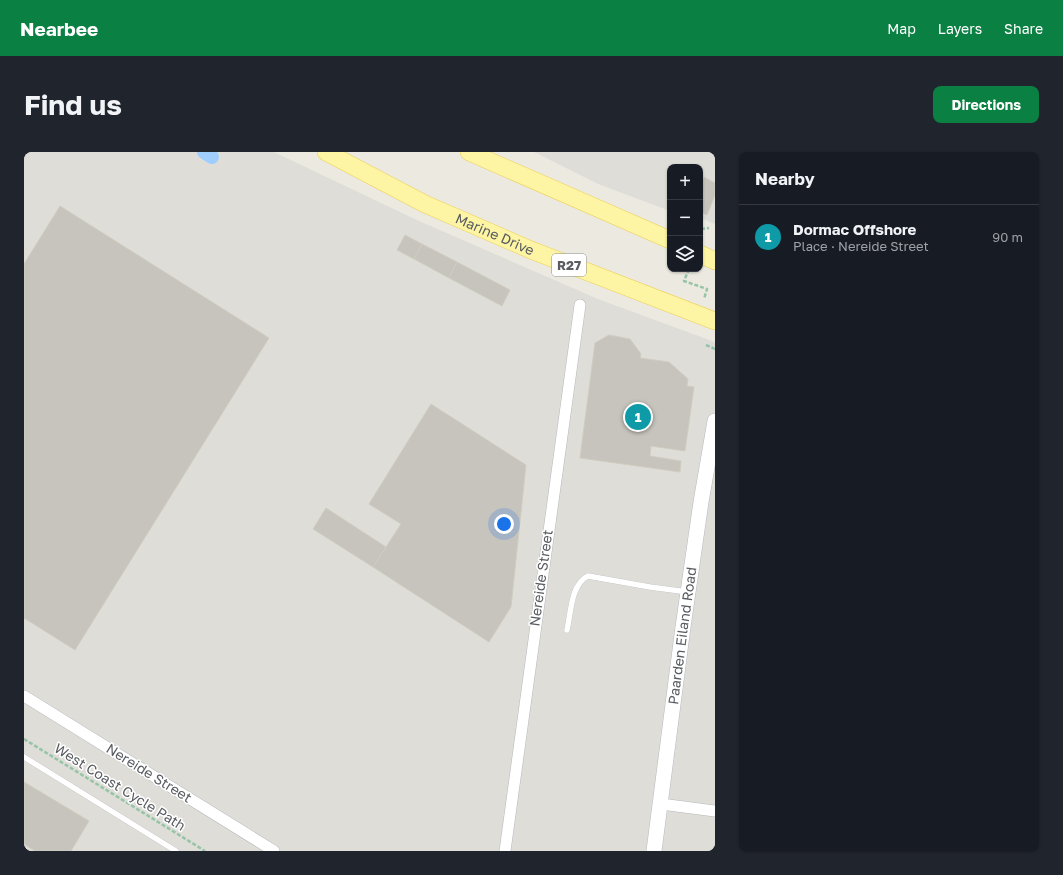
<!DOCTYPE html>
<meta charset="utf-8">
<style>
body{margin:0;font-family:"Golos Text",sans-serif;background:#20242c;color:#f1f3f6}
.controls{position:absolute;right:12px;top:12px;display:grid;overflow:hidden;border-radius:8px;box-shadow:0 1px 3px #0004}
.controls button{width:36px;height:36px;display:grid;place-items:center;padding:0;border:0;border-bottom:1px solid #363941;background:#171b24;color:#f1f3f6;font:20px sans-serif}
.you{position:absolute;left:480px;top:372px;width:14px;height:14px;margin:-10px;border:3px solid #fff;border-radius:50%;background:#1a73e8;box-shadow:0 0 0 6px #1a73e833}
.badge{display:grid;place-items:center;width:26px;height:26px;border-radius:50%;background:#0b8043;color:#fff;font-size:13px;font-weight:700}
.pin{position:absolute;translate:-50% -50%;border:2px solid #fff;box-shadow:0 1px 4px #0006}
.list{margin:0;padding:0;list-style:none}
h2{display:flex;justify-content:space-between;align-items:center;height:52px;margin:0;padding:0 16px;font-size:17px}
h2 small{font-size:13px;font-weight:400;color:#9ea1a6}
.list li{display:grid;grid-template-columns:26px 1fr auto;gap:12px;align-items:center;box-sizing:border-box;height:64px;padding:0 16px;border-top:1px solid #363941}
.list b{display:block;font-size:15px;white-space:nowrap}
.list p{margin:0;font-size:13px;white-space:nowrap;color:#9ea1a6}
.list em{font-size:13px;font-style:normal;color:#9ea1a6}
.icon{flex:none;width:22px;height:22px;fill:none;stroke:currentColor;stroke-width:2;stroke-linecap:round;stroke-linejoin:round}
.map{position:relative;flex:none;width:691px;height:699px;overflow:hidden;border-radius:8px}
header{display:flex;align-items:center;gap:24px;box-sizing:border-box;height:56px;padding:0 20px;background:#0b8043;color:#fff}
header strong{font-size:19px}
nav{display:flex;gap:22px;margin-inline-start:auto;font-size:14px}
.intro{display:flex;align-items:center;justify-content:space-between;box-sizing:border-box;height:96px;padding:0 24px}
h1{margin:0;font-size:28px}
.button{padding:10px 18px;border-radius:8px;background:#0b8043;color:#fff;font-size:14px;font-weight:700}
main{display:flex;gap:24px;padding:0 24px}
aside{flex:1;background:#171b24;border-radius:8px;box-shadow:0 1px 3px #0004}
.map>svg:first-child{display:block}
</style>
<header>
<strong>Nearbee</strong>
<nav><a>Map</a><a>Layers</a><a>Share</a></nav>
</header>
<div class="intro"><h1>Find us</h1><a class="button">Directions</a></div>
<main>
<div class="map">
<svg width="691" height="699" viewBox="0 0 691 699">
<rect width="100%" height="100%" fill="#eceae0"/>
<!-- industrial -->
<g fill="#dfddd8">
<polygon points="0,0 250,0 393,68 574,147 691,190 691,699 0,699"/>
<polygon points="510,0 691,0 691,72 676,66 676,15 646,15 646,59 574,32"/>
</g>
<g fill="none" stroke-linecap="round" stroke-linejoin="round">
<!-- canal -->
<polyline stroke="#9fcdfd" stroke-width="14" points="180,0 188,5"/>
</g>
<!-- building -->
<g fill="#c6c4bd" stroke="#d0ccbf">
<polygon points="680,25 691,31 691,43 683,63 676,60 676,34"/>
<polygon points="36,54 245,186 51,498 0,466 0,112"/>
<polygon points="381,83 398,92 390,107 373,98"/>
<polygon points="398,92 433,110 425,126 390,107"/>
<polygon points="433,110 486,138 478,154 425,126"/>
<polygon points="585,183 606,187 617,202 616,206 645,210 664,227 663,234 670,235 661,299 627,294 626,304 657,309 656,320 556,306 571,191"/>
<polygon points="407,252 502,313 487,455 465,490 349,415 377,372 345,352"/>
<polygon points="302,356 362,395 349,415 289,377"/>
<polygon points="0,630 65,669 47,699 11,699 0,692"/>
</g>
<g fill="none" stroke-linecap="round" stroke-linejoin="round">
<defs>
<g id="lane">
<path d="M543 478C547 460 547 432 564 424L626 435 664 440"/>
<polyline points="0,605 152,699"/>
</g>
<g id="street">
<polyline points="0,544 250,699"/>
<polyline points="637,652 691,659"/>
<polyline points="481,699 556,153"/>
</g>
<g id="secondary">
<path id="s1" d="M630 699 659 475 677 350 691 269"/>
</g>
<g id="primary">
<path id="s2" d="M302 0 401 52 507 98 691 169"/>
<polyline points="445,0 646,88"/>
<polyline points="676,102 691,109"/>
</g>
</defs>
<!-- lane casing -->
<use href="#lane" stroke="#b6b8bd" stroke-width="6"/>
<!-- street casing -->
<use href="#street" stroke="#b6b8bd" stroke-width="12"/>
<!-- secondary casing -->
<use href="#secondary" stroke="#b6b9bf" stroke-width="16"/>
<!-- primary casing -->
<use href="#primary" stroke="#edce57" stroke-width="18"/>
<!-- path -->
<g stroke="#96c4a6" stroke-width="2.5" stroke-dasharray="4 2" stroke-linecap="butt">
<polyline points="677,77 685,76"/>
<polyline points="665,117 660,129 683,137 680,147"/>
<polyline points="682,193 691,197"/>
<polyline points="0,587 181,699"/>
</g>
<!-- lane -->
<use href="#lane" stroke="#fff" stroke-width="5.5"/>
<!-- street -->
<use href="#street" stroke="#fff" stroke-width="11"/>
<!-- secondary -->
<use href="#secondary" stroke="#fff" stroke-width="15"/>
<!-- primary -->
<use href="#primary" stroke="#fdf5a4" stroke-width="17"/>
</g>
<g text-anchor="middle" stroke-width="3" stroke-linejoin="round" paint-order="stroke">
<!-- shield labels -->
<rect fill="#fff" stroke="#8b8d90" stroke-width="1" x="528" y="102" width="34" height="22" rx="3"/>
<g font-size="13" font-weight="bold" fill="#595c61">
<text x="545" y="118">R27</text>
</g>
<!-- street labels -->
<g font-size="14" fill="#595c61" stroke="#fff">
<text dy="5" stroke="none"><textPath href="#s2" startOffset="188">Marine Drive</textPath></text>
<text transform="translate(517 426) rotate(-82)" y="5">Nereide Street</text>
<text dy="5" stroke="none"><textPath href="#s1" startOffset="217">Paarden Eiland Road</textPath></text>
<text transform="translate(125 621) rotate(32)" y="5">Nereide Street</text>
<text transform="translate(96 635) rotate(32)" y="5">West Coast Cycle Path</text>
</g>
</g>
</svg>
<div class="controls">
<button>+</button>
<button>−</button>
<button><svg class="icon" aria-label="layers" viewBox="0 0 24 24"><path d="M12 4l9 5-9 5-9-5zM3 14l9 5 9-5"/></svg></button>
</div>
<div class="you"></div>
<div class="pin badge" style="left:614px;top:265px;background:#0f9aa8">1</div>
</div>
<aside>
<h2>Nearby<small></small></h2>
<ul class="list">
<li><span class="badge" style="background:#0f9aa8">1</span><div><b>Dormac Offshore</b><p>Place · Nereide Street</p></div><em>90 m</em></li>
</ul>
</aside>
</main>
